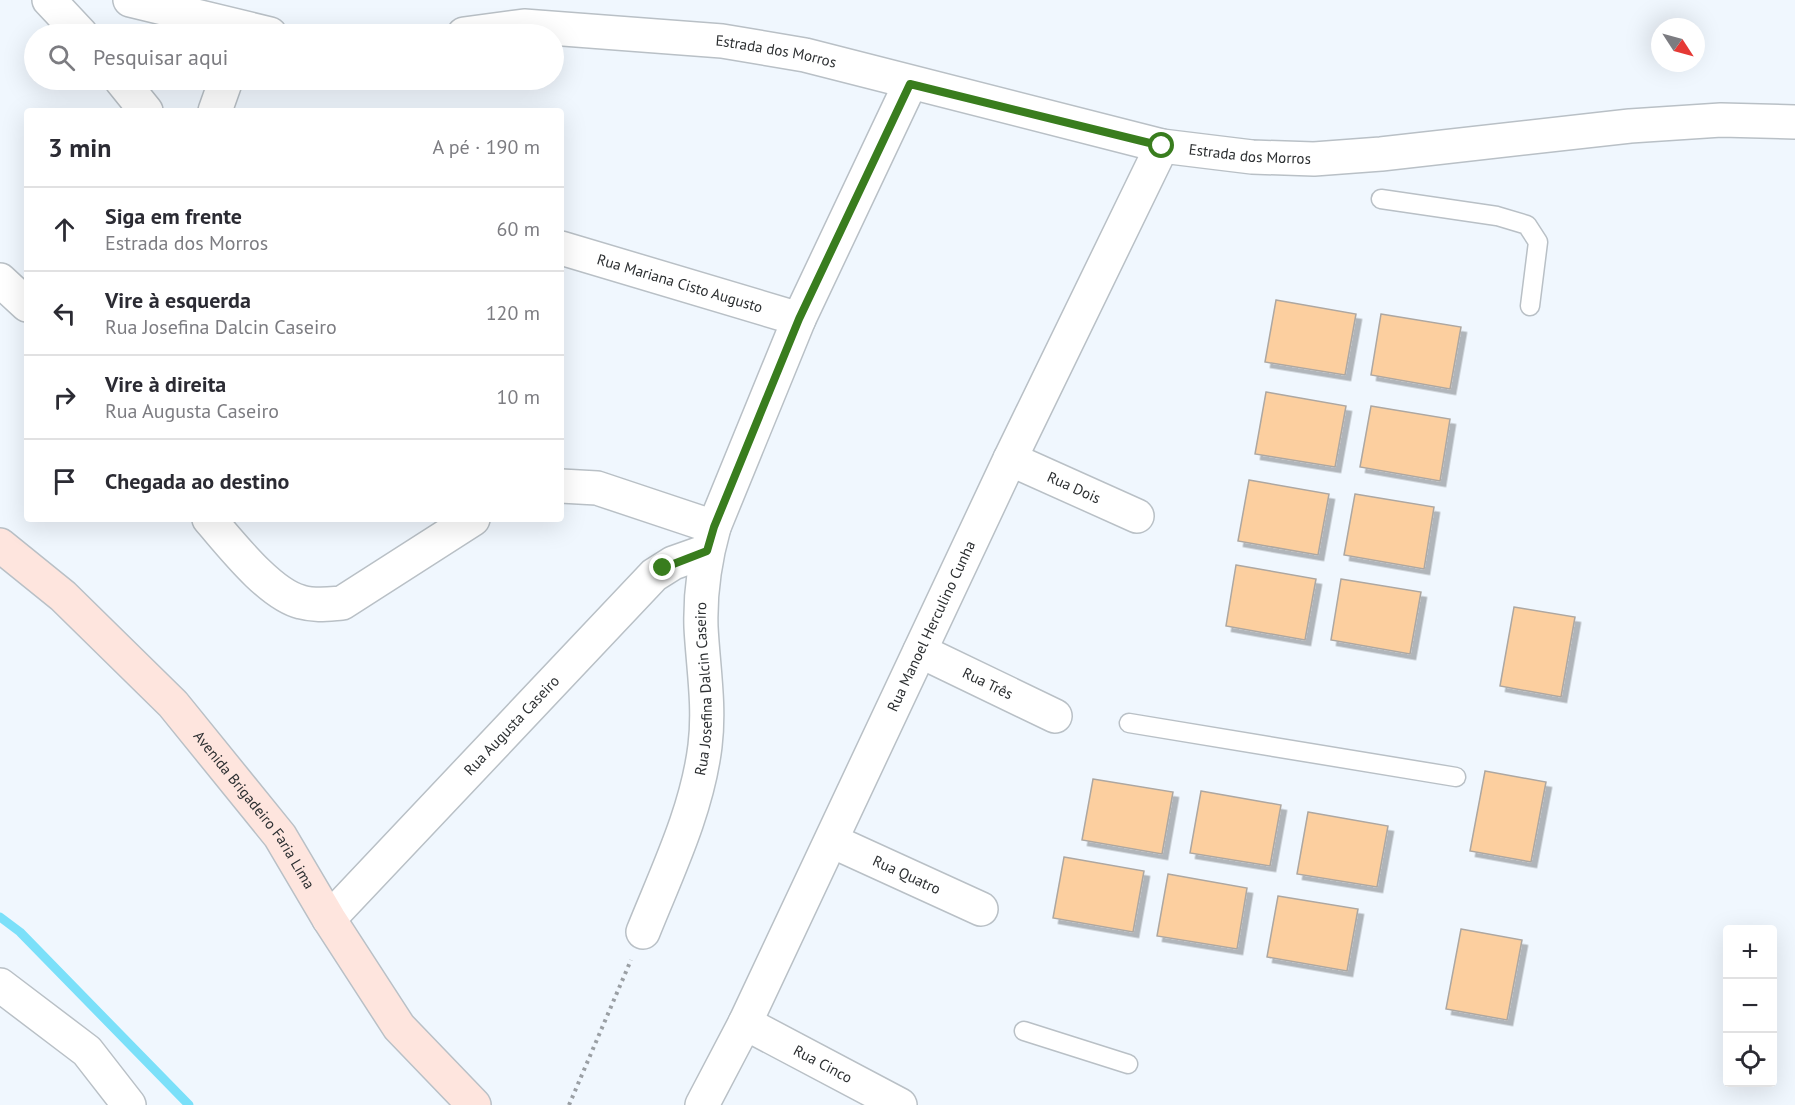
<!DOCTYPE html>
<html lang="pt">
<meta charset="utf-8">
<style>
body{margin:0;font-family:"PT Sans",sans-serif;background:#f7f7f7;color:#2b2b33}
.controls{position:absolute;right:18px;bottom:18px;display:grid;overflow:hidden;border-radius:6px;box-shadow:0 6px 24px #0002}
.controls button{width:54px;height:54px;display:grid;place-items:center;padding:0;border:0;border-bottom:2px solid #e1e1e2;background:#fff;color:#2b2b33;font:30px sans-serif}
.compass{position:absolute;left:1651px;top:18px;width:54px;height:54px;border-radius:50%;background:#fff;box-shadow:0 6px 24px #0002;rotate:126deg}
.stop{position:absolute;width:18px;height:18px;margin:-14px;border:4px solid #397d1e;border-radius:50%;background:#fff}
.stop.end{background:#397d1e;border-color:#fff;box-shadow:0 2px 6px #0008}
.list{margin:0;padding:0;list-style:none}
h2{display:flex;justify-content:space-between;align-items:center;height:78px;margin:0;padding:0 24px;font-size:26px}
h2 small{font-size:20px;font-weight:400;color:#7c7c81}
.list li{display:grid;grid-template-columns:39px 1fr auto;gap:18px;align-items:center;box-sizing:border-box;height:84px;padding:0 24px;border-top:2px solid #e1e1e2}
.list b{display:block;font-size:22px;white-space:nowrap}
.list p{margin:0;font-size:20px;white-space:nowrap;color:#7c7c81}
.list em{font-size:20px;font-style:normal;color:#7c7c81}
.icon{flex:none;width:33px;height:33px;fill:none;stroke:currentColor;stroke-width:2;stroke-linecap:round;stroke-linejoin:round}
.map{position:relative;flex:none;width:1795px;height:1105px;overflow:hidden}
.search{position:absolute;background:#fff;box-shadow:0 6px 24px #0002;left:24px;top:24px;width:540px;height:66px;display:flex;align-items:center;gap:15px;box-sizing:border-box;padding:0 21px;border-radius:33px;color:#7c7c81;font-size:22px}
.panel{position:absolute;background:#fff;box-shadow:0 6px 24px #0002;left:24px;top:108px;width:540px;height:414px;border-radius:6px}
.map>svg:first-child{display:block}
</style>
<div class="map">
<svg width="1795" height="1105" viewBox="0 0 1795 1105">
<defs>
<filter id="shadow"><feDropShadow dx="5.5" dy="5.5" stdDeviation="0" flood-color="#0004"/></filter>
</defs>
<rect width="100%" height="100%" fill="#f0f7fe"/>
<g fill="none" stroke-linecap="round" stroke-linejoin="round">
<!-- stream -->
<polyline stroke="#7be0f9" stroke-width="9" points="0,917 20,932 189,1105"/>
</g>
<!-- building -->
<g fill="#fccf9f" stroke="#ada7a1" stroke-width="1.5" filter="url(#shadow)">
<polygon points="1276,300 1356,314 1345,375 1265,362"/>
<polygon points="1381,314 1461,327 1450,389 1371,375"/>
<polygon points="1266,392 1346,406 1335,467 1255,454"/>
<polygon points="1371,406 1450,419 1440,481 1360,467"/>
<polygon points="1249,480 1329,494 1318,555 1238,541"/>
<polygon points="1355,494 1434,507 1424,569 1344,555"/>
<polygon points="1236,565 1316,579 1305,640 1226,626"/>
<polygon points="1341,579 1421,592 1410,654 1331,640"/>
<polygon points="1514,607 1575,617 1561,697 1500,686"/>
<polygon points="1485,771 1546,782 1531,862 1470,851"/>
<polygon points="1093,779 1173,792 1162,854 1082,840"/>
<polygon points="1201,791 1281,805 1270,866 1190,853"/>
<polygon points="1308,812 1388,826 1377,887 1297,874"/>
<polygon points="1064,857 1144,871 1133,932 1053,918"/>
<polygon points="1168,874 1247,888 1237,949 1157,936"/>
<polygon points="1278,896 1358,909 1347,971 1267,957"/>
<polygon points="1461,929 1522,940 1507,1020 1446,1009"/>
</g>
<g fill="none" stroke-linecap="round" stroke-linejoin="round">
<defs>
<g id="service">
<polyline points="1381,199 1497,216 1527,225 1538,242 1530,306"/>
<polyline points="1129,723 1456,777"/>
<polyline points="1024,1031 1128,1064"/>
</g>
<g id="minor">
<polyline points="49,0 81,34"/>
<polyline points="130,0 270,34"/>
<path id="s1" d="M464 34 524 26 722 41 805 55 1162 146 1252 157 1314 159 1381 154 1630 126 1721 120 1795 122"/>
<polyline points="121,80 146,111"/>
<polyline points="215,111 226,80"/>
<path id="s2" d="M561 248 799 319"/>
<polyline points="0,280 27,305"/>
<path id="s3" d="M1010 459 1137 516"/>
<polyline points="561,486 597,488 714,527"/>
<path d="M209 519C230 543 269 594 301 602 315 606 328 604 342 603L473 519"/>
<path id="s4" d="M920 651 1055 716"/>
<path id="s5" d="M832 841 981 909"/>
<path id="s6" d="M329 919 654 575 673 563 707 551"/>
<path id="s7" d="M643 932C667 872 697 811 705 746 710 706 703 666 701 627 700 594 705 559 714 527L799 319 910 84"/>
<polyline points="0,985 87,1051 129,1105"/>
<path id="s8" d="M745 1023 900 1105"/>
<path id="s9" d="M702 1105 745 1023 1010 459 1162 146"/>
</g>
<g id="secondary">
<path id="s10" d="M0 545 63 596 173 704 280 836 329 919 399 1027 474 1105"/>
</g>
</defs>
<!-- service casing -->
<use href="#service" stroke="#b9c0c6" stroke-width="21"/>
<!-- minor casing -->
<use href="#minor" stroke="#b9c0c6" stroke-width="36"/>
<!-- secondary casing -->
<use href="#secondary" stroke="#b9c0c6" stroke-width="36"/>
<!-- path -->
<polyline stroke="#9a9fa4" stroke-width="4" stroke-dasharray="3 4.5" stroke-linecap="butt" points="569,1105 631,960"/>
<!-- service -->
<use href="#service" stroke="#fff" stroke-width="18"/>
<!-- minor -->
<use href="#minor" stroke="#fff" stroke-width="33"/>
<!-- secondary -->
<use href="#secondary" stroke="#fee5de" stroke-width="33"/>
</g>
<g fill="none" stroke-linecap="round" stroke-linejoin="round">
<!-- route -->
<polyline stroke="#397d1e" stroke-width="8" points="663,568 707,551 714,527 799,319 910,84 1162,146"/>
</g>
<g text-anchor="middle" stroke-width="5" stroke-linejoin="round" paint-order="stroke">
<!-- street labels -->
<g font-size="15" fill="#2c2f31" stroke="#fff">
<text dy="5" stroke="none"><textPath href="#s1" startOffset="314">Estrada dos Morros</textPath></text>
<text dy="5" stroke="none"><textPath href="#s1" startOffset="800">Estrada dos Morros</textPath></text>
<text dy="5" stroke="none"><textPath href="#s2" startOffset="124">Rua Mariana Cisto Augusto</textPath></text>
<text dy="5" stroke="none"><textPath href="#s3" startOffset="70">Rua Dois</textPath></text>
<text dy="5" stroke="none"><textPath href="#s9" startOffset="531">Rua Manoel Herculino Cunha</textPath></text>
<text dy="5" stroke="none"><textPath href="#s4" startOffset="75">Rua Três</textPath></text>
<text dy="5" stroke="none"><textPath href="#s7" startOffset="254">Rua Josefina Dalcin Caseiro</textPath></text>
<text dy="5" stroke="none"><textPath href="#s6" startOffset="266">Rua Augusta Caseiro</textPath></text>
<text dy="5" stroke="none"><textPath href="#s10" startOffset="369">Avenida Brigadeiro Faria Lima</textPath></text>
<text dy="5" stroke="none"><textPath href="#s5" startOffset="82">Rua Quatro</textPath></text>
<text dy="5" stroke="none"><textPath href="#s8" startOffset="88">Rua Cinco</textPath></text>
</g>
</g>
</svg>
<div class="controls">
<button>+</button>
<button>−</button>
<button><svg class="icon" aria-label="locate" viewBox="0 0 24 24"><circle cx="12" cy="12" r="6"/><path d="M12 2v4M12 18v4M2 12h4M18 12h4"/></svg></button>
</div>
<svg class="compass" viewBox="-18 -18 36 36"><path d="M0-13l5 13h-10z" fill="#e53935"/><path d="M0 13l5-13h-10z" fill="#7c7c81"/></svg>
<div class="stop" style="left:1162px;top:146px"></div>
<div class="stop end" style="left:663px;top:568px"></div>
<div class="search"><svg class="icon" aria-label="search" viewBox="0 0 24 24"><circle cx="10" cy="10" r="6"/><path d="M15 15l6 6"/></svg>Pesquisar aqui</div>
<section class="panel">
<h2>3 min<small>A pé · 190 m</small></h2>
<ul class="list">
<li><svg class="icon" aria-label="ahead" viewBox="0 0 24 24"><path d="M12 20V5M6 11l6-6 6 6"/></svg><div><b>Siga em frente</b><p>Estrada dos Morros</p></div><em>60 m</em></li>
<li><svg class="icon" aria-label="left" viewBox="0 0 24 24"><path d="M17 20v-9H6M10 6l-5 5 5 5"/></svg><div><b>Vire à esquerda</b><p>Rua Josefina Dalcin Caseiro</p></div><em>120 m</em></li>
<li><svg class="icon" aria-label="right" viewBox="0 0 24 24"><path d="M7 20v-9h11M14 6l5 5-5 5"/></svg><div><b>Vire à direita</b><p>Rua Augusta Caseiro</p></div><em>10 m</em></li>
<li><svg class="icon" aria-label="arrive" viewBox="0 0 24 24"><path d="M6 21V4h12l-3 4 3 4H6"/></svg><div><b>Chegada ao destino</b></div></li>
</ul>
</section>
</div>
